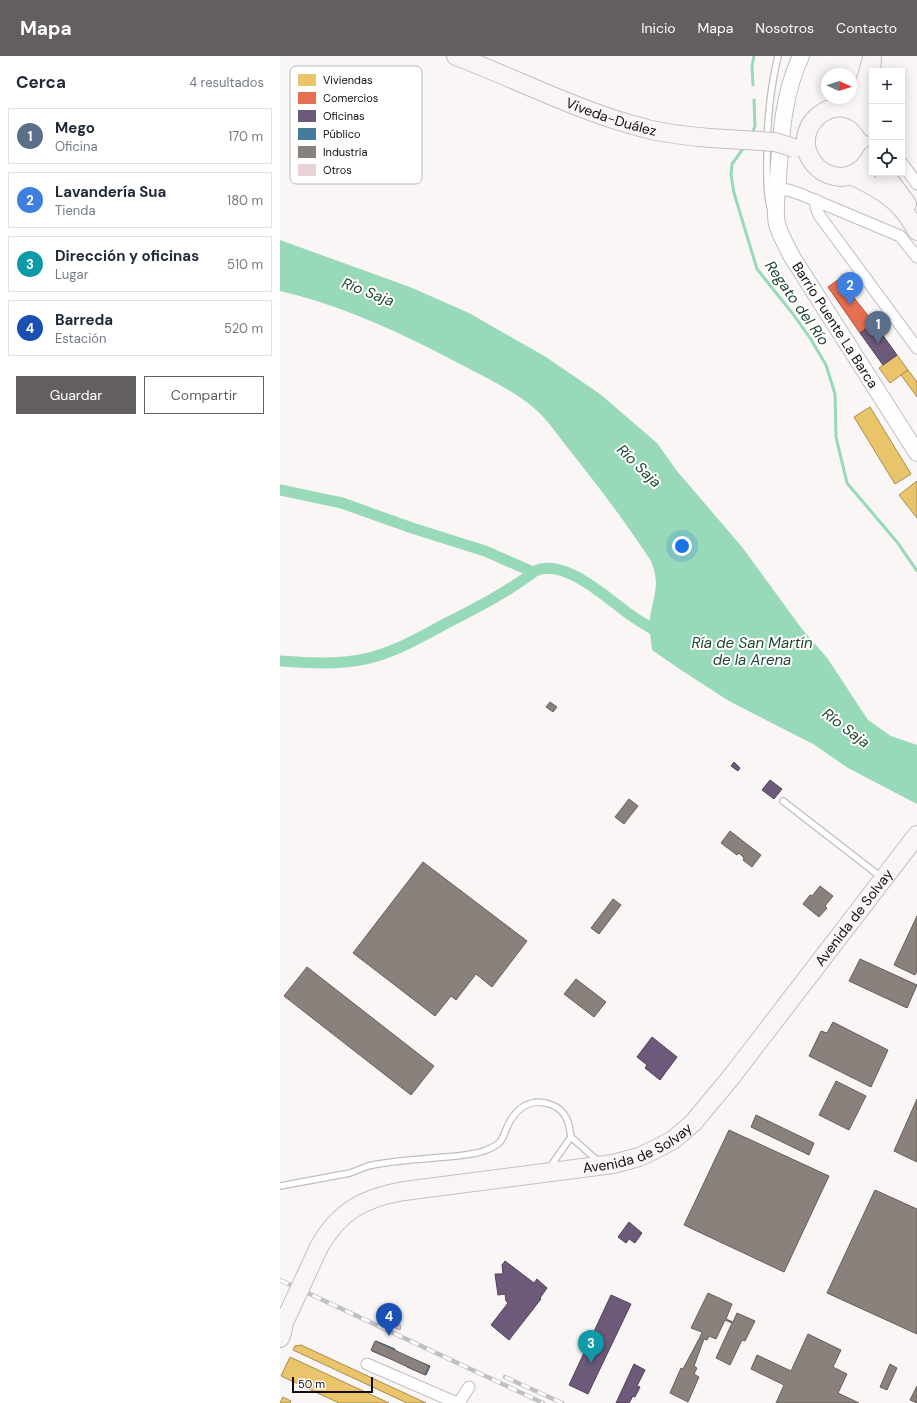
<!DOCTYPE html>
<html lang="es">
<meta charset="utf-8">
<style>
body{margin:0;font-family:"DM Sans",sans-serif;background:#f6f6f7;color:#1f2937}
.controls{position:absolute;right:12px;top:12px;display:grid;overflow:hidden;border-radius:0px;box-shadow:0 2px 10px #0003}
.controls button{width:36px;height:36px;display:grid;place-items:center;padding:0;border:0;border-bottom:1px solid #e0e1e3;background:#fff;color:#1f2937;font:20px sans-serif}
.compass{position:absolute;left:541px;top:12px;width:36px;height:36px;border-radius:50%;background:#fff;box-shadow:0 2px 10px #0003;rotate:93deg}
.scale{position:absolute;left:12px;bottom:10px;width:81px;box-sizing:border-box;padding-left:4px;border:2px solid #110c0d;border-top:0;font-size:11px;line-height:14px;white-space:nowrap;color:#110c0d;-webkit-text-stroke:3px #fff;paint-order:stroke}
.you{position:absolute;left:402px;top:490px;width:14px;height:14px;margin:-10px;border:3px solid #fff;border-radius:50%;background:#1a73e8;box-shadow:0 0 0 6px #1a73e833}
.badge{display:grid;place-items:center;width:26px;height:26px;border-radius:50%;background:#635e5f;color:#fff;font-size:13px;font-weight:700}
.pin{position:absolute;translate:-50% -33px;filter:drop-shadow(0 1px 2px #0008)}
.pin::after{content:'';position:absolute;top:21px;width:14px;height:12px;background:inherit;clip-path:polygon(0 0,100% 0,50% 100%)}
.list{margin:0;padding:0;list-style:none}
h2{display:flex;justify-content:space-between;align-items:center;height:52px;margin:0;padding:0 16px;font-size:17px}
h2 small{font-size:13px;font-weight:400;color:#747a83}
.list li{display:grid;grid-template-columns:26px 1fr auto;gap:12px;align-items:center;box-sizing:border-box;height:56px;margin:0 8px 8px;padding:0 8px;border:1px solid #e0e1e3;border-radius:0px}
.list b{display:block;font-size:15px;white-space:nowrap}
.list p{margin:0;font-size:13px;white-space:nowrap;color:#747a83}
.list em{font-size:13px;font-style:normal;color:#747a83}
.actions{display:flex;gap:8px;padding:12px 16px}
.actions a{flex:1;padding:9px 0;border:1px solid #635e5f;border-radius:0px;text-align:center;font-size:14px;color:#635e5f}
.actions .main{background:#635e5f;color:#fff}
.icon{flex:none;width:22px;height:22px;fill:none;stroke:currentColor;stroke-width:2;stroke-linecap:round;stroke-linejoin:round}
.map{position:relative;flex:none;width:637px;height:1347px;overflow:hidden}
header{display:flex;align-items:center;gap:24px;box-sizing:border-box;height:56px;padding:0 20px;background:#635e5f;color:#fff}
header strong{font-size:19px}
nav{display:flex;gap:22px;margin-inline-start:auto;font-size:14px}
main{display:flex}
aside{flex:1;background:#fff}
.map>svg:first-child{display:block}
</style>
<header>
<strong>Mapa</strong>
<nav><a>Inicio</a><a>Mapa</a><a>Nosotros</a><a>Contacto</a></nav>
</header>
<main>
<aside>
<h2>Cerca<small>4 resultados</small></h2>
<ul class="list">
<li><span class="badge" style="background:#5c6f8a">1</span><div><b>Mego</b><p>Oficina</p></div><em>170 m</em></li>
<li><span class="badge" style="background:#3f7fe0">2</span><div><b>Lavandería Sua</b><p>Tienda</p></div><em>180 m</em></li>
<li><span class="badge" style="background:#0f9aa8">3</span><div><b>Dirección y oficinas</b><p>Lugar</p></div><em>510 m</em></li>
<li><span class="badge" style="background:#1a4fb4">4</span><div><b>Barreda</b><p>Estación</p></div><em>520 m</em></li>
</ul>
<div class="actions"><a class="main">Guardar</a><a>Compartir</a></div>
</aside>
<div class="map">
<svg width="637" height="1347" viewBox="0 0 637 1347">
<rect width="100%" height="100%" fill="#fbf6f6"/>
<!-- water -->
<path fill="#97d9b8" d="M0 184 130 231 189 257 266 301 320 338 377 387 397 415 462 491 522 573 548 603 588 664 611 680 637 689V748L568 712 533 688 449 645 401 614 372 594C371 584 369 573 370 563 373 539 381 530 371 505 346 467 319 431 291 396 279 381 268 364 254 352 235 335 206 322 184 310 125 279 65 250 0 235Z"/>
<!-- homes -->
<g fill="#e9c46a" stroke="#a88d4e">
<polygon points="617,299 628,314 610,327 599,312"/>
<polygon points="628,314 637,326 637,341 621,319"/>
<polygon points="590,351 631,418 615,428 574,361"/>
<polygon points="637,425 637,462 619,439"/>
<polygon points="21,1289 146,1347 127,1347 13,1294 15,1290"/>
<polygon points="10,1301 109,1347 59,1347 1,1320"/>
<polygon points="3,1341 11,1345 10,1347 0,1347"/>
</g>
<!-- shops -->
<polygon fill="#e76f51" stroke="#a7513d" points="559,223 594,267 580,277 548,231"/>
<!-- offices -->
<g fill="#6d597a" stroke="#514259">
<polygon points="594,267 617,299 603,309 580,277"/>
<polygon points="454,706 460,712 458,715 451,710"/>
<polygon points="490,724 502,733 494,743 482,734"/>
<polygon points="372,981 397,1001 380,1024 365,1012 367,1009 357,1001"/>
<polygon points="349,1166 362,1177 355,1187 349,1183 346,1187 338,1181"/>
<polygon points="225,1205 254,1227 257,1223 267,1232 260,1242 261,1243 229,1284 211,1269 228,1247 226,1245 225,1238 218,1239 215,1218 223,1218 222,1209"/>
<polygon points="331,1239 351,1248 308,1338 289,1329"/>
<polygon points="354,1308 365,1314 357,1330 360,1331 355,1341 353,1340 349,1347 336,1347"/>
</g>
<!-- public -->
<g fill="#457b9d" stroke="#355a72">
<polygon points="96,1285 115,1293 111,1303 92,1295"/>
<polygon points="131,1302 150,1310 146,1319 127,1311"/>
</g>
<!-- industry -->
<g fill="#8a817c" stroke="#665e5b">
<polygon points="270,646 277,651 273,656 266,651"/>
<polygon points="349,743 358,750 344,768 335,761"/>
<polygon points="450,775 481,799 472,811 463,804 464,802 459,797 457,799 441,787"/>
<polygon points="143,806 247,885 212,931 196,918 176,944 171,940 155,960 73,897"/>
<polygon points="540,830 553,840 545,850 547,852 539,861 523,848 530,839 532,840"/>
<polygon points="333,843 341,849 319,878 311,872"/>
<polygon points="637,860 637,915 635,919 614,909"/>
<polygon points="580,903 637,929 627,952 569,925"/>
<polygon points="27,911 154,1010 131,1039 4,940"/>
<polygon points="296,923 326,946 314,961 284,938"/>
<polygon points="553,966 608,994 591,1031 529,1000 541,975 547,977"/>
<polygon points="556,1025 586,1040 569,1074 539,1059"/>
<polygon points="637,1043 637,1106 614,1095"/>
<polygon points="476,1059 534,1087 529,1099 471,1071"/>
<polygon points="449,1074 549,1120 504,1216 404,1169"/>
<polygon points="595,1134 637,1153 637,1278 547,1237"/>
<polygon points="428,1237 452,1248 446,1263 453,1266 457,1257 475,1265 465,1285 462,1284 450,1309 436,1302 452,1267 445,1264 436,1283 429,1280 427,1284 424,1283 414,1310 417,1312 414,1318 419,1321 408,1346 390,1337 401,1312 403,1313 420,1281 422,1276 411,1272"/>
<polygon points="528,1278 561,1294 553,1311 567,1318 558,1337 579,1347 496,1347 504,1329 471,1313 477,1299 511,1315"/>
<polygon points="95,1285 149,1310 145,1319 91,1294"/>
<polygon points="610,1308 617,1312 607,1334 600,1331"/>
<polygon points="637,1330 637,1347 630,1344"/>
</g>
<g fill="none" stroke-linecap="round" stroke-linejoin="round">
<!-- stream -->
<g stroke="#97d9b8" stroke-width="3">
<polyline points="473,29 472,10 474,0"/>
<polyline points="472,78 475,70 474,44"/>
<polyline points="465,90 452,108 451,119 454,137 477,213 513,258 530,282 546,309 555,338 556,381 567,427 617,486 637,515"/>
</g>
<!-- canal -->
<g stroke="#97d9b8" stroke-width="11">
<polyline points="0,434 62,447 132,472 205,495 253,516"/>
<path d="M0 605C28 607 57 609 85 603 114 597 140 581 165 568 196 552 228 536 255 515 284 501 327 542 349 558 360 566 371 572 383 579"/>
</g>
</g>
<!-- building -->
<polygon fill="#e8d3d6" stroke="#b0abab" points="109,1264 121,1270 120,1274 107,1268"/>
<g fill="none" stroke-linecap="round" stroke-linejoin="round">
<defs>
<g id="lane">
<path d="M490 151C486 134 487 118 487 101 487 67 490 33 498 0"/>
<polyline points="503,745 601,821"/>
<polyline points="291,1081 319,1106"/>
<path d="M0 1130 70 1117 88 1110 98 1108C120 1104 143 1103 165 1101 178 1100 192 1099 204 1095 209 1093 216 1090 220 1086 224 1081 225 1075 228 1069 237 1051 252 1041 272 1049 287 1055 289 1067 291 1081L270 1111"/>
</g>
<g id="street">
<polyline points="622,107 637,128"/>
<polyline points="497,133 508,134 520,138 620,180 637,201"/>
<polyline points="536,144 536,151 539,159 637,292"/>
<polyline points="87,1308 177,1347"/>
<polyline points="179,1347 189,1331"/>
</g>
<g id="secondary">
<path id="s1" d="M521 0C503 38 501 80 498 122 497 137 494 153 497 168 500 179 507 191 512 201L637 397"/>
</g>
<g id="primary">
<path id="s2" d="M176 0C239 24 298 55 364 72 385 78 408 80 430 82"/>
<path d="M566 52C584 34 586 26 592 2L588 53 589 67"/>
<path d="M592 72C560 22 501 75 537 111 543 117 553 121 561 121 576 120 586 111 592 99"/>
<polyline points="604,117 627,148"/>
<path d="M571 119C589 128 608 137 621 152 627 158 632 167 637 175"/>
<path id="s3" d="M39 1191C59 1155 84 1142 124 1135L333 1108 359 1101 376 1093 393 1084 413 1067 452 1020 637 779"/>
<polyline points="0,1282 2,1277 4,1266 9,1256"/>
</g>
</defs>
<!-- lane casing -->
<use href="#lane" stroke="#c3bebe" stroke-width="8"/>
<!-- street casing -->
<use href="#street" stroke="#c3bebe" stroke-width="13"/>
<!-- secondary casing -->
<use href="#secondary" stroke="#c3bebe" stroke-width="18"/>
<!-- primary casing -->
<use href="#primary" stroke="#c7bebf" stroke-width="20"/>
<!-- lane -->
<use href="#lane" stroke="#fefefe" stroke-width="5.5"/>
<!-- street -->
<use href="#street" stroke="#fefefe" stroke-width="11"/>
<!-- secondary -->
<use href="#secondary" stroke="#fefefe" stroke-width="16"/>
<!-- primary -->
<use href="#primary" stroke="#f9f5f6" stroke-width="18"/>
<defs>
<g id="rail">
<polyline points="0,1224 263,1347"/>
<polyline points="225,1321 282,1347"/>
</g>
</defs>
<!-- rail casing -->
<use href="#rail" stroke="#c2c1c1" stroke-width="4.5"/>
<!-- rail -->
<use href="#rail" stroke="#fff" stroke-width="3" stroke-dasharray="9" stroke-linecap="butt"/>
<defs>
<g id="primary-bridge">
<polyline points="430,82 495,86 514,92"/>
<polyline points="9,1256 39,1191"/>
</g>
</defs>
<!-- primary-bridge casing -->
<use href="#primary-bridge" stroke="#c7bebf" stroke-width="20" stroke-linecap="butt"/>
<!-- primary-bridge -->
<use href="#primary-bridge" stroke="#f9f5f6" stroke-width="18"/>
</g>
<g text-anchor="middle" stroke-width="4" stroke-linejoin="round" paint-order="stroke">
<!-- street labels -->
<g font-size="14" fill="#110c0d" stroke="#fff">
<text dy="5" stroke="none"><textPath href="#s2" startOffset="167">Viveda-Duález</textPath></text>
<text dy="5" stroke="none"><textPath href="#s1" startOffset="288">Barrio Puente La Barca</textPath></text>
<text dy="5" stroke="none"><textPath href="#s3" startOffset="669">Avenida de Solvay</textPath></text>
<text dy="5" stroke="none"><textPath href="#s3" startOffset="345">Avenida de Solvay</textPath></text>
</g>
<!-- water labels -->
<g font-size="15" font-style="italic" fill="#1c4531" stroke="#fff">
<text transform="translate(88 236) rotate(21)" y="5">Río Saja</text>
<text transform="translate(517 247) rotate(55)" y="5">Regato del Río</text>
<text transform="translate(359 410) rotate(44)" y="5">Río Saja</text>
<text x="472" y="592">Ría de San Martín<tspan x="472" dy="17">de la Arena</tspan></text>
<text transform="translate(566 672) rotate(37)" y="5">Río Saja</text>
</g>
</g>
<!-- legend -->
<rect x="10" y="10" width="132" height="118" rx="6" fill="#fff" stroke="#b8b6b6" stroke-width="1"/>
<rect x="18" y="18" width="18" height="12" fill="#e9c46a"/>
<rect x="18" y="36" width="18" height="12" fill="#e76f51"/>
<rect x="18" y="54" width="18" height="12" fill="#6d597a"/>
<rect x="18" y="72" width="18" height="12" fill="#457b9d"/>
<rect x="18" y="90" width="18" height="12" fill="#8a817c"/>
<rect x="18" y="108" width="18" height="12" fill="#e8d3d6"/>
<g font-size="11" fill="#110c0d">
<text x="43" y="28">Viviendas</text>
<text x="43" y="46">Comercios</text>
<text x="43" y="64">Oficinas</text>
<text x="43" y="82">Público</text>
<text x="43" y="100">Industria</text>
<text x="43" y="118">Otros</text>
</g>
</svg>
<div class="controls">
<button>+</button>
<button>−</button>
<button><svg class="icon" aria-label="locate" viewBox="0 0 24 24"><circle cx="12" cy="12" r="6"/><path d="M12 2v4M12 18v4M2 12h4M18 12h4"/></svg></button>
</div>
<svg class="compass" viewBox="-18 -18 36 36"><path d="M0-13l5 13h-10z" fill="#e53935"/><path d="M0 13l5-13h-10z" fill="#747a83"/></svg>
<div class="scale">50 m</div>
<div class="you"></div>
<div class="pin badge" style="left:598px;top:288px;background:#5c6f8a">1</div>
<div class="pin badge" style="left:570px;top:249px;background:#3f7fe0">2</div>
<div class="pin badge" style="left:311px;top:1307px;background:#0f9aa8">3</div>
<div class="pin badge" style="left:109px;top:1280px;background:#1a4fb4">4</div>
</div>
</main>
